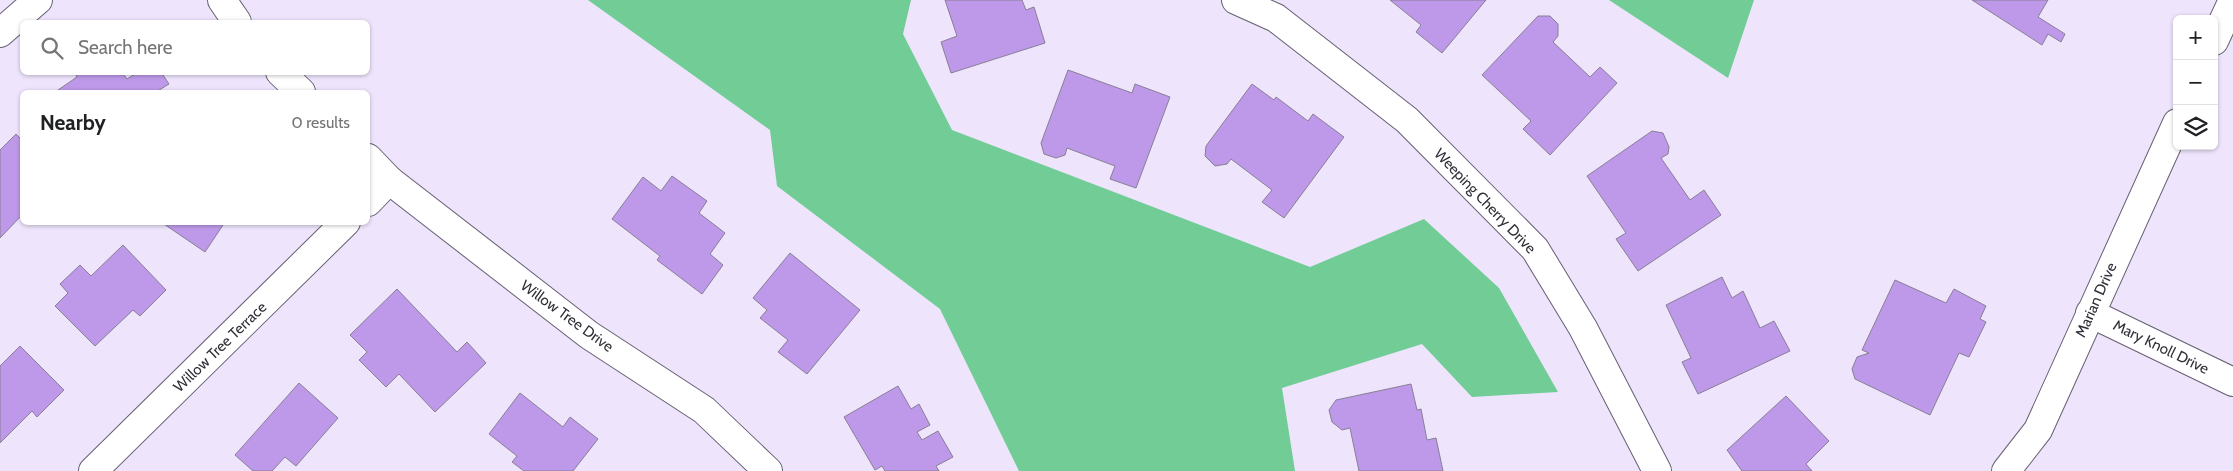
<!DOCTYPE html>
<meta charset="utf-8">
<style>
body{margin:0;font-family:Cabin,sans-serif;background:#f6f6f6;color:#202124}
.controls{position:absolute;right:15px;top:15px;display:grid;overflow:hidden;border-radius:8px;box-shadow:0 1px 4px #0004}
.controls button{width:45px;height:45px;display:grid;place-items:center;padding:0;border:0;border-bottom:1px solid #e0e0e0;background:#fff;color:#202124;font:25px sans-serif}
.list{margin:0;padding:0;list-style:none}
h2{display:flex;justify-content:space-between;align-items:center;height:65px;margin:0;padding:0 20px;font-size:21px}
h2 small{font-size:16px;font-weight:400;color:#757577}
.icon{flex:none;width:28px;height:28px;fill:none;stroke:currentColor;stroke-width:2;stroke-linecap:round;stroke-linejoin:round}
.map{position:relative;flex:none;width:2233px;height:471px;overflow:hidden}
.search{position:absolute;background:#fff;box-shadow:0 1px 4px #0004;left:20px;top:20px;width:350px;height:55px;display:flex;align-items:center;gap:12px;box-sizing:border-box;padding:0 18px;border-radius:8px;color:#757577;font-size:19px}
.panel{position:absolute;background:#fff;box-shadow:0 1px 4px #0004;left:20px;top:90px;width:350px;height:135px;border-radius:8px}
.map>svg:first-child{display:block}
</style>
<div class="map">
<svg width="2233" height="471" viewBox="0 0 2233 471">
<rect width="100%" height="100%" fill="#eee4fc"/>
<!-- forest -->
<g fill="#71cc96">
<polygon points="588,0 911,0 903,34 952,130 1310,267 1424,219 1499,288 1558,392 1472,397 1422,344 1282,388 1295,471 1019,471 940,309 777,186 770,130"/>
<polygon points="1609,0 1754,0 1728,78"/>
</g>
<!-- building -->
<g fill="#be99e9" stroke="#887f95">
<polygon points="945,0 1022,0 1026,10 1034,7 1045,43 951,73 941,42 957,36"/>
<polygon points="1390,0 1486,0 1442,53 1416,32 1421,25"/>
<polygon points="1972,0 2048,0 2038,17 2065,34 2061,42 2048,34 2042,45"/>
<polygon points="1538,16 1550,16 1558,24 1558,36 1553,42 1590,77 1600,67 1617,83 1550,155 1523,129 1531,121 1482,75"/>
<polygon points="1068,70 1132,93 1135,84 1170,97 1136,188 1110,179 1115,166 1067,148 1065,155 1056,158 1044,154 1041,143"/>
<polygon points="74,72 122,72 127,79 138,72 161,72 169,84 156,92 59,92 58,90 77,77"/>
<polygon points="1252,84 1274,100 1276,97 1308,121 1313,114 1344,137 1284,218 1262,202 1272,190 1231,159 1227,164 1215,166 1205,156 1206,146"/>
<polygon points="1652,131 1663,133 1669,147 1668,154 1661,158 1690,200 1704,190 1721,215 1638,271 1616,239 1626,233 1587,176"/>
<polygon points="16,134 22,140 22,215 0,238 0,150"/>
<polygon points="672,176 707,201 699,213 725,233 710,254 723,265 702,294 657,260 660,256 612,219 643,177 661,191"/>
<polygon points="161,222 225,222 205,252"/>
<polygon points="123,245 166,290 140,316 133,310 95,346 55,306 68,293 60,284 80,265 91,276"/>
<polygon points="790,253 860,310 807,374 778,352 788,340 760,318 767,310 753,298"/>
<polygon points="1722,277 1732,298 1743,291 1760,328 1774,321 1790,351 1698,394 1682,362 1691,358 1666,305"/>
<polygon points="1895,280 1946,303 1954,289 1986,306 1980,319 1986,322 1969,357 1959,353 1930,415 1855,379 1852,369 1857,357 1869,353 1862,350"/>
<polygon points="397,289 457,352 467,342 486,363 435,412 399,374 386,387 359,360 367,352 350,335"/>
<polygon points="20,346 64,390 37,417 32,411 0,443 0,366"/>
<polygon points="299,383 338,418 296,466 285,457 272,471 253,471 235,455"/>
<polygon points="1411,384 1417,410 1421,409 1427,440 1436,438 1443,471 1359,471 1350,428 1342,430 1332,422 1329,410 1336,400"/>
<polygon points="898,386 911,409 919,404 930,425 917,432 922,440 938,431 953,457 936,466 939,471 885,471 882,466 875,470 844,417"/>
<polygon points="520,393 563,427 570,417 598,439 573,471 524,471 512,462 517,456 489,434"/>
<polygon points="1786,396 1829,441 1806,464 1812,471 1742,471 1727,450"/>
</g>
<g fill="none" stroke-linecap="round" stroke-linejoin="round">
<defs>
<g id="minor">
<polyline points="222,0 237,22"/>
<polyline points="1236,0 1276,18 1407,120 1535,249 1583,328 1657,471"/>
<polyline points="0,33 38,0"/>
<polyline points="2214,41 2233,0"/>
<polyline points="280,72 301,92"/>
<polyline points="368,158 389,180 589,335 704,410 768,471"/>
<polyline points="368,202 389,180"/>
<polyline points="2090,313 2233,382"/>
<polyline points="93,471 346,222"/>
<polyline points="2006,471 2038,430 2177,123"/>
</g>
</defs>
<!-- minor casing -->
<use href="#minor" stroke="#675f73" stroke-width="30"/>
<!-- minor -->
<use href="#minor" stroke="#fff" stroke-width="28"/>
</g>
<g text-anchor="middle" stroke-width="4" stroke-linejoin="round" paint-order="stroke">
<!-- street labels -->
<g font-size="15" fill="#332f38" stroke="#fff">
<text transform="translate(1485 201) rotate(46)" y="5">Weeping Cherry Drive</text>
<text transform="translate(2096 300) rotate(-66)" y="5">Marian Drive</text>
<text transform="translate(567 316) rotate(36)" y="5">Willow Tree Drive</text>
<text transform="translate(220 347) rotate(-44)" y="5">Willow Tree Terrace</text>
<text transform="translate(2161 347) rotate(26)" y="5">Mary Knoll Drive</text>
</g>
</g>
</svg>
<div class="controls">
<button>+</button>
<button>−</button>
<button><svg class="icon" aria-label="layers" viewBox="0 0 24 24"><path d="M12 4l9 5-9 5-9-5zM3 14l9 5 9-5"/></svg></button>
</div>
<div class="search"><svg class="icon" aria-label="search" viewBox="0 0 24 24"><circle cx="10" cy="10" r="6"/><path d="M15 15l6 6"/></svg>Search here</div>
<section class="panel">
<h2>Nearby<small>0 results</small></h2>
<ul class="list">
</ul>
</section>
</div>
